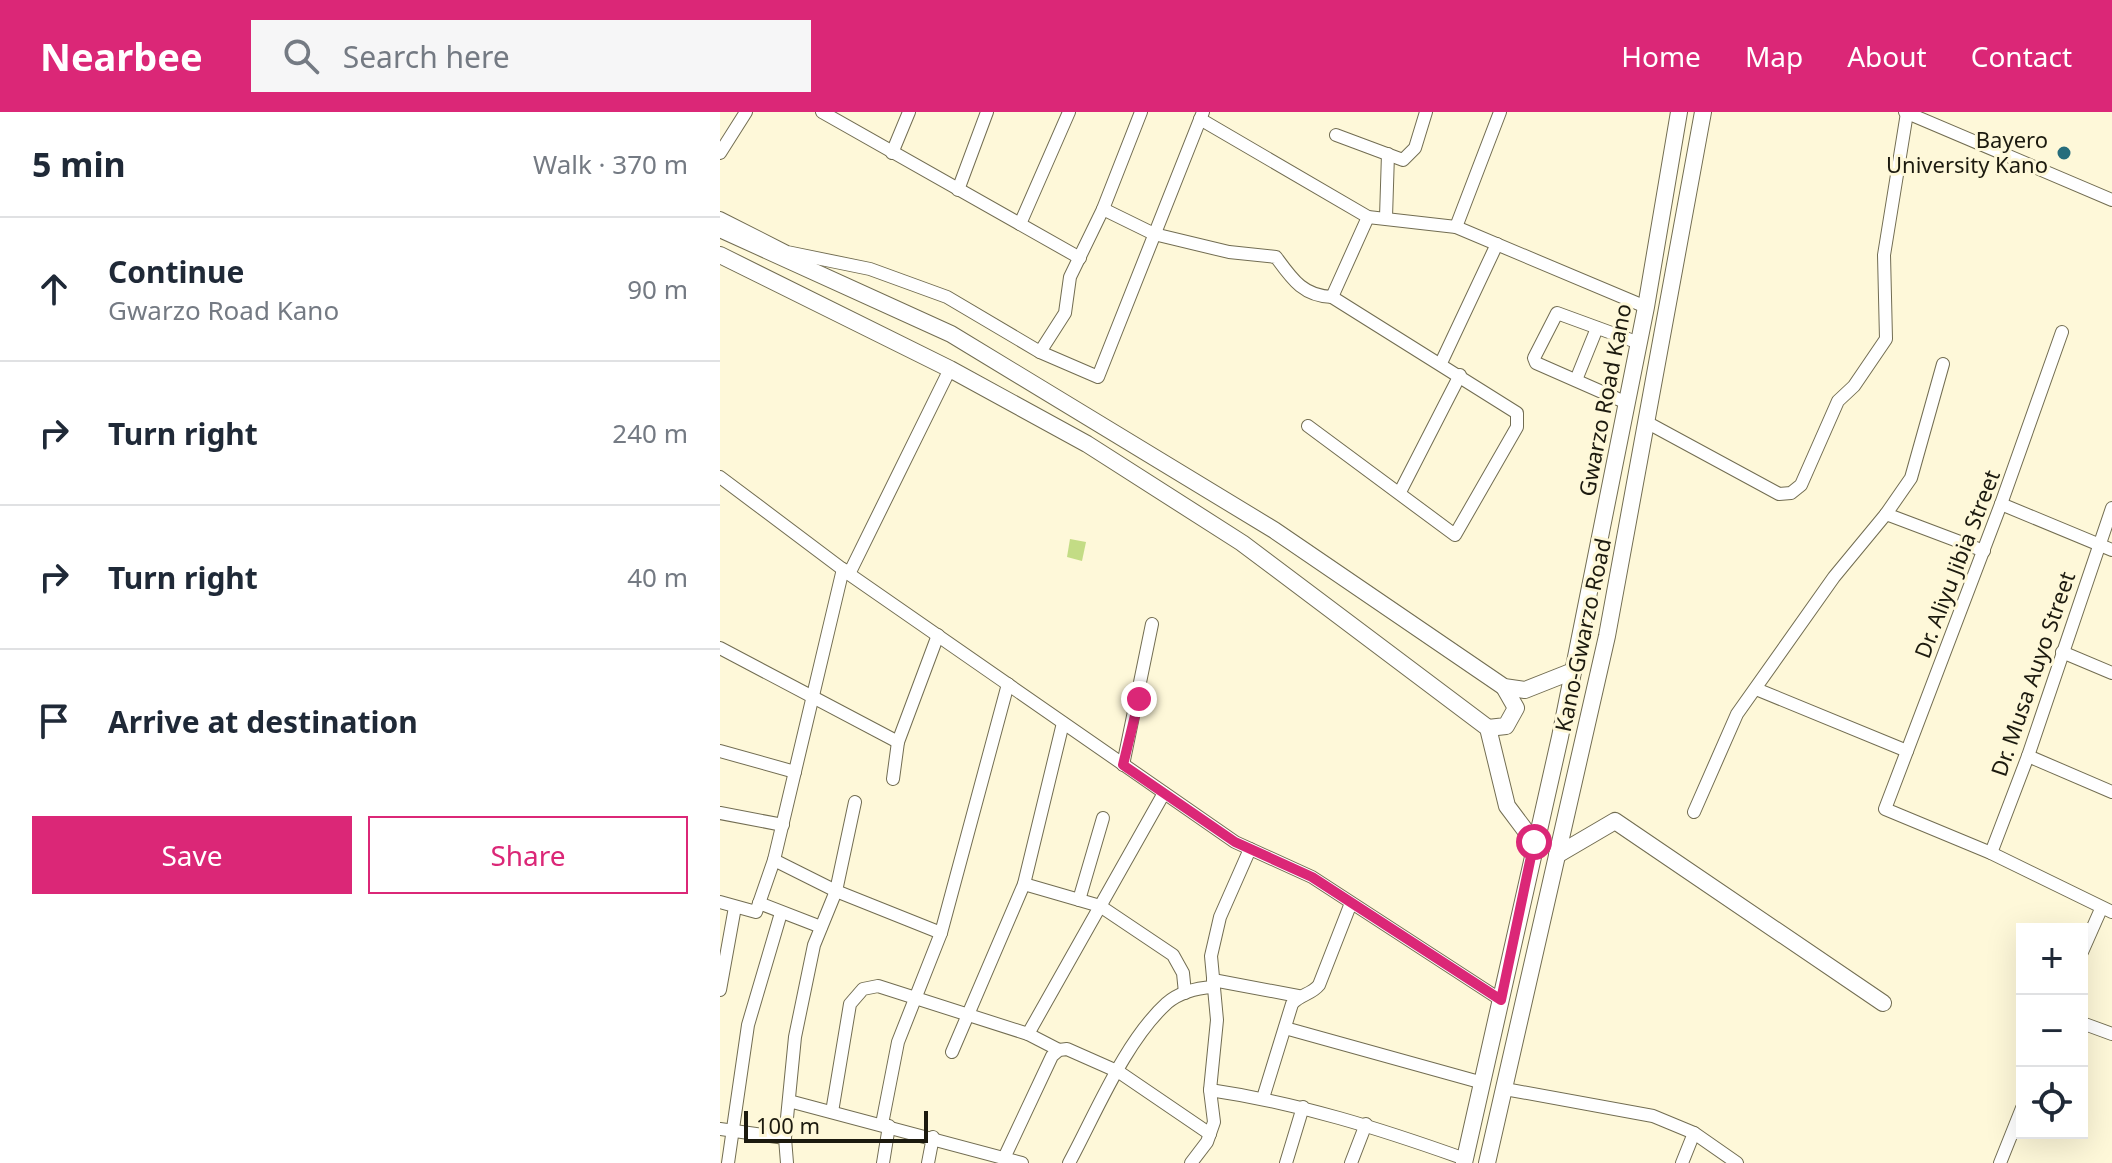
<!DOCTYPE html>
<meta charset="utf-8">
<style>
body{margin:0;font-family:"Noto Sans",sans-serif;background:#f6f6f7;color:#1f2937}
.controls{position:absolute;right:24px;bottom:24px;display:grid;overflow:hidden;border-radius:0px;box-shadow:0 8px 32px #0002}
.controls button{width:72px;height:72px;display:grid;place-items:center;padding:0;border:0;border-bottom:2px solid #e0e1e3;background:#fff;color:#1f2937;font:40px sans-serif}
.scale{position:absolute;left:24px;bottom:20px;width:184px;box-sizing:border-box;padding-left:8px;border:4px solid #1c1a0f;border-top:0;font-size:22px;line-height:28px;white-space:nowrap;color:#1c1a0f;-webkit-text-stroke:6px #fef8d9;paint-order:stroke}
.stop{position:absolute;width:24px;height:24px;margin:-18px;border:6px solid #db2777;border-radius:50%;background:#fff}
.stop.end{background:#db2777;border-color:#fff;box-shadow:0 2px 8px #0008}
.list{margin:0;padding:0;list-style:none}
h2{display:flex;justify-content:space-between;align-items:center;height:104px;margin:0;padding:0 32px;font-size:34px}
h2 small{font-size:26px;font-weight:400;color:#747a83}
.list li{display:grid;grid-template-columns:52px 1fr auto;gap:24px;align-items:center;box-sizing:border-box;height:144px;padding:0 32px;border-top:2px solid #e0e1e3}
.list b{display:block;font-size:30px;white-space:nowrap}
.list p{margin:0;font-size:26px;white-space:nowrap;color:#747a83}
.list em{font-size:26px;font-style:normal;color:#747a83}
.actions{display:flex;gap:16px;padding:24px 32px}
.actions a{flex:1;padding:18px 0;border:2px solid #db2777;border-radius:0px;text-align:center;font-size:28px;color:#db2777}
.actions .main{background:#db2777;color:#fff}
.icon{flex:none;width:44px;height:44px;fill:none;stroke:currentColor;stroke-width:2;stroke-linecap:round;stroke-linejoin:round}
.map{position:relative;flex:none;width:1392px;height:1051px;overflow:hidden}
header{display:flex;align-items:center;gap:48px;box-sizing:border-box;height:112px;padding:0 40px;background:#db2777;color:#fff}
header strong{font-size:38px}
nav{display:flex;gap:44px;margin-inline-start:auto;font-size:28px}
.search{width:560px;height:72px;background:#f6f6f7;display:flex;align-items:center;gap:20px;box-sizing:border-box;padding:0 28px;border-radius:0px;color:#747a83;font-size:30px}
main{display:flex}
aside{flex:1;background:#fff}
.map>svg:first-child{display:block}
</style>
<header>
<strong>Nearbee</strong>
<div class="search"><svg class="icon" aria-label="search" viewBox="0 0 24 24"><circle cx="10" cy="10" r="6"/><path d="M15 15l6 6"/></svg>Search here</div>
<nav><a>Home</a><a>Map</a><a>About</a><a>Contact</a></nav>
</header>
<main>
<aside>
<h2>5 min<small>Walk · 370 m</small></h2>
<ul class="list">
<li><svg class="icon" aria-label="ahead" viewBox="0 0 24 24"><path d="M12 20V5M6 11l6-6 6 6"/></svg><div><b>Continue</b><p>Gwarzo Road Kano</p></div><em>90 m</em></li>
<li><svg class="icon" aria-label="right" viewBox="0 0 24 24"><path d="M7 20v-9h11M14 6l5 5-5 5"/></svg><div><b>Turn right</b></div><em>240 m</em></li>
<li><svg class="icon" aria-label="right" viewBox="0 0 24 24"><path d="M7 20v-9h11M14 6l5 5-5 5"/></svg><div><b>Turn right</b></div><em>40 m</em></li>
<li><svg class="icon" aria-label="arrive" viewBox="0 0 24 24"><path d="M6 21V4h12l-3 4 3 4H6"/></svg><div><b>Arrive at destination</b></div></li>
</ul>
<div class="actions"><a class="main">Save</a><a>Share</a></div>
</aside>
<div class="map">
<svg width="1392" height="1051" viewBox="0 0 1392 1051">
<rect width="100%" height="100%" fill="#fef8d9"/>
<!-- building -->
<polygon fill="#c3dc85" points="350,427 366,430 362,449 347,445"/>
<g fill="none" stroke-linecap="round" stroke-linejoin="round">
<defs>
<g id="minor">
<polyline points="102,0 360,146"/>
<polyline points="1185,0 1392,88"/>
<polyline points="480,7 648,105 736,115 926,195"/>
<polyline points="616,23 683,48 695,36 706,0"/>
<polyline points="0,41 26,0"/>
<polyline points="172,41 189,0"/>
<polyline points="238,78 267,0"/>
<path d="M383 97 434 122 509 140 556 145C572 167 583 184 612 185L797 301V315L735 423 588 314"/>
<polyline points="666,105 668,42"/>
<polyline points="0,106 67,140 150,157 227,185 320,240 378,265 483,0"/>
<polyline points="300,112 349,0"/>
<polyline points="736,115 780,0"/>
<polyline points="612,185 648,105"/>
<polyline points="1342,220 1281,392 1165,697 1271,741 1392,800"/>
<polyline points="320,240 345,201 350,165 383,97 421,0"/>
<polyline points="721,251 777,132"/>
<polyline points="856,268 877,216"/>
<polyline points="907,291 816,251 814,246 837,201 919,231"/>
<polyline points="928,311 1059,382 1071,381 1081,373 1118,289 1134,274 1166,227 1164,143 1187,1"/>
<polyline points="0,365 129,462 515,730 592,765 781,888"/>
<polyline points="680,380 740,263"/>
<polyline points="1281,392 1392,438"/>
<polyline points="1166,402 1191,366 1223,252"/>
<polyline points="129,462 230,257"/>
<polyline points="0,536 178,630"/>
<polyline points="1342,540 1392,561"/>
<polyline points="1036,577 1187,639"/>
<polyline points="0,639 75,660"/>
<polyline points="1308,644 1392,680"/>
<polyline points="403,653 432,512"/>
<polyline points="173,667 178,630 218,523"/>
<polyline points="974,700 1017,602 1114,465 1166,402 1264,439"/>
<polyline points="0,701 63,713"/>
<polyline points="1271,741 1308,644 1392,396"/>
<polyline points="54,748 116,779 221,821"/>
<polyline points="304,772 380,794 453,843 463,861 465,881"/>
<polyline points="359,788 383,706"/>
<polyline points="0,790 36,800 54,748 123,457"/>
<polyline points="39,791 101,815"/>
<polyline points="1362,840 1381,797"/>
<polyline points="493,868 578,884"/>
<polyline points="0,878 15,795"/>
<polyline points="1362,911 1392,922"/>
<polyline points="565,916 763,971"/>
<polyline points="308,922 444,681"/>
<polyline points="232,940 304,772 343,611"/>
<polyline points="785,977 933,1004 974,1021 1017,1051"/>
<path d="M490 978C579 991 661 1017 745 1047"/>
<path d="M543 986 572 892C580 882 591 883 599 873L631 791"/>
<polyline points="69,989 302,1051"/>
<polyline points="112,1000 130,892 143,877 158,874 308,922 339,938"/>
<polyline points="162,1012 178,930 221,821 288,572"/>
<polyline points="0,1017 65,1026 67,1051"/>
<polyline points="65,1026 75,925 94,833 116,779 135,690"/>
<polyline points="285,1044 332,944 339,938 347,937 399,960 490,1022"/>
<polyline points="8,1051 28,913 61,801"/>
<polyline points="163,1051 169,1014"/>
<polyline points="208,1051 213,1025"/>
<path d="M349 1051C376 1001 405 929 447 891 460 880 477 876 493 875"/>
<polyline points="471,1051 487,1030 494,1010 490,978 497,908 491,844 500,805 530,737"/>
<polyline points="566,1051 583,995"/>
<polyline points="631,1051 646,1012"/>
<polyline points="962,1051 974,1021"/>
<polyline points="1280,1051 1302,996"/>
</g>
<g id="major">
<polyline points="0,117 231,222 554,418 784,575 805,578 853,559"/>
<polyline points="0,143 230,257 367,332 522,431 768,616 787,694 814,730"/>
<polyline points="768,616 786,614 796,596 784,575"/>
<polyline points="837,743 895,709 1163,891"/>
<polyline points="744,1051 840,625 926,195 959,0"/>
<polyline points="767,1051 887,524 983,0"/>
</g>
</defs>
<!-- minor casing -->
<use href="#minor" stroke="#726d52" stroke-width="14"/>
<!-- major casing -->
<use href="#major" stroke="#726d52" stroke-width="18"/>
<!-- minor -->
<use href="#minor" stroke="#fff" stroke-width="12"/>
<!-- major -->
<use href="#major" stroke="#fff" stroke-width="16"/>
</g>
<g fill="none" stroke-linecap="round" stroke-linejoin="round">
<!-- route -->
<polyline stroke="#db2777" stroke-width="10" points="419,587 403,653 515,730 592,765 781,888 814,730"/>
</g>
<!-- markers -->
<circle fill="#276d7c" stroke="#fef8d9" stroke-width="3" cx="1344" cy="41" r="8"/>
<g text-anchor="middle" stroke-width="6" stroke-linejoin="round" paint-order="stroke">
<!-- poi labels -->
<g font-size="22" fill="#1c1a0f" stroke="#fef8d9" text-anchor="end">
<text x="1328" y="36">Bayero<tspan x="1328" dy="25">University Kano</tspan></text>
</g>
<!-- street labels -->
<g font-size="22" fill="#1c1a0f" stroke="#fef8d9">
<text transform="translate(885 288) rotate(-79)" y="8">Gwarzo Road Kano</text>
<text transform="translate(1237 452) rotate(-69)" y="8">Dr. Aliyu Jibia Street</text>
<text transform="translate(863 523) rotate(-78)" y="8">Kano-Gwarzo Road</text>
<text transform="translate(1313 562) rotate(-71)" y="8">Dr. Musa Auyo Street</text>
</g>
</g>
</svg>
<div class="controls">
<button>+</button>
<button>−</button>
<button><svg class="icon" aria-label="locate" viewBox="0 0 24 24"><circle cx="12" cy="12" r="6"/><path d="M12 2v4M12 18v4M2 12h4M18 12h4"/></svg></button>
</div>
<div class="scale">100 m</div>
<div class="stop" style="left:814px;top:730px"></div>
<div class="stop end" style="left:419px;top:587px"></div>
</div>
</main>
